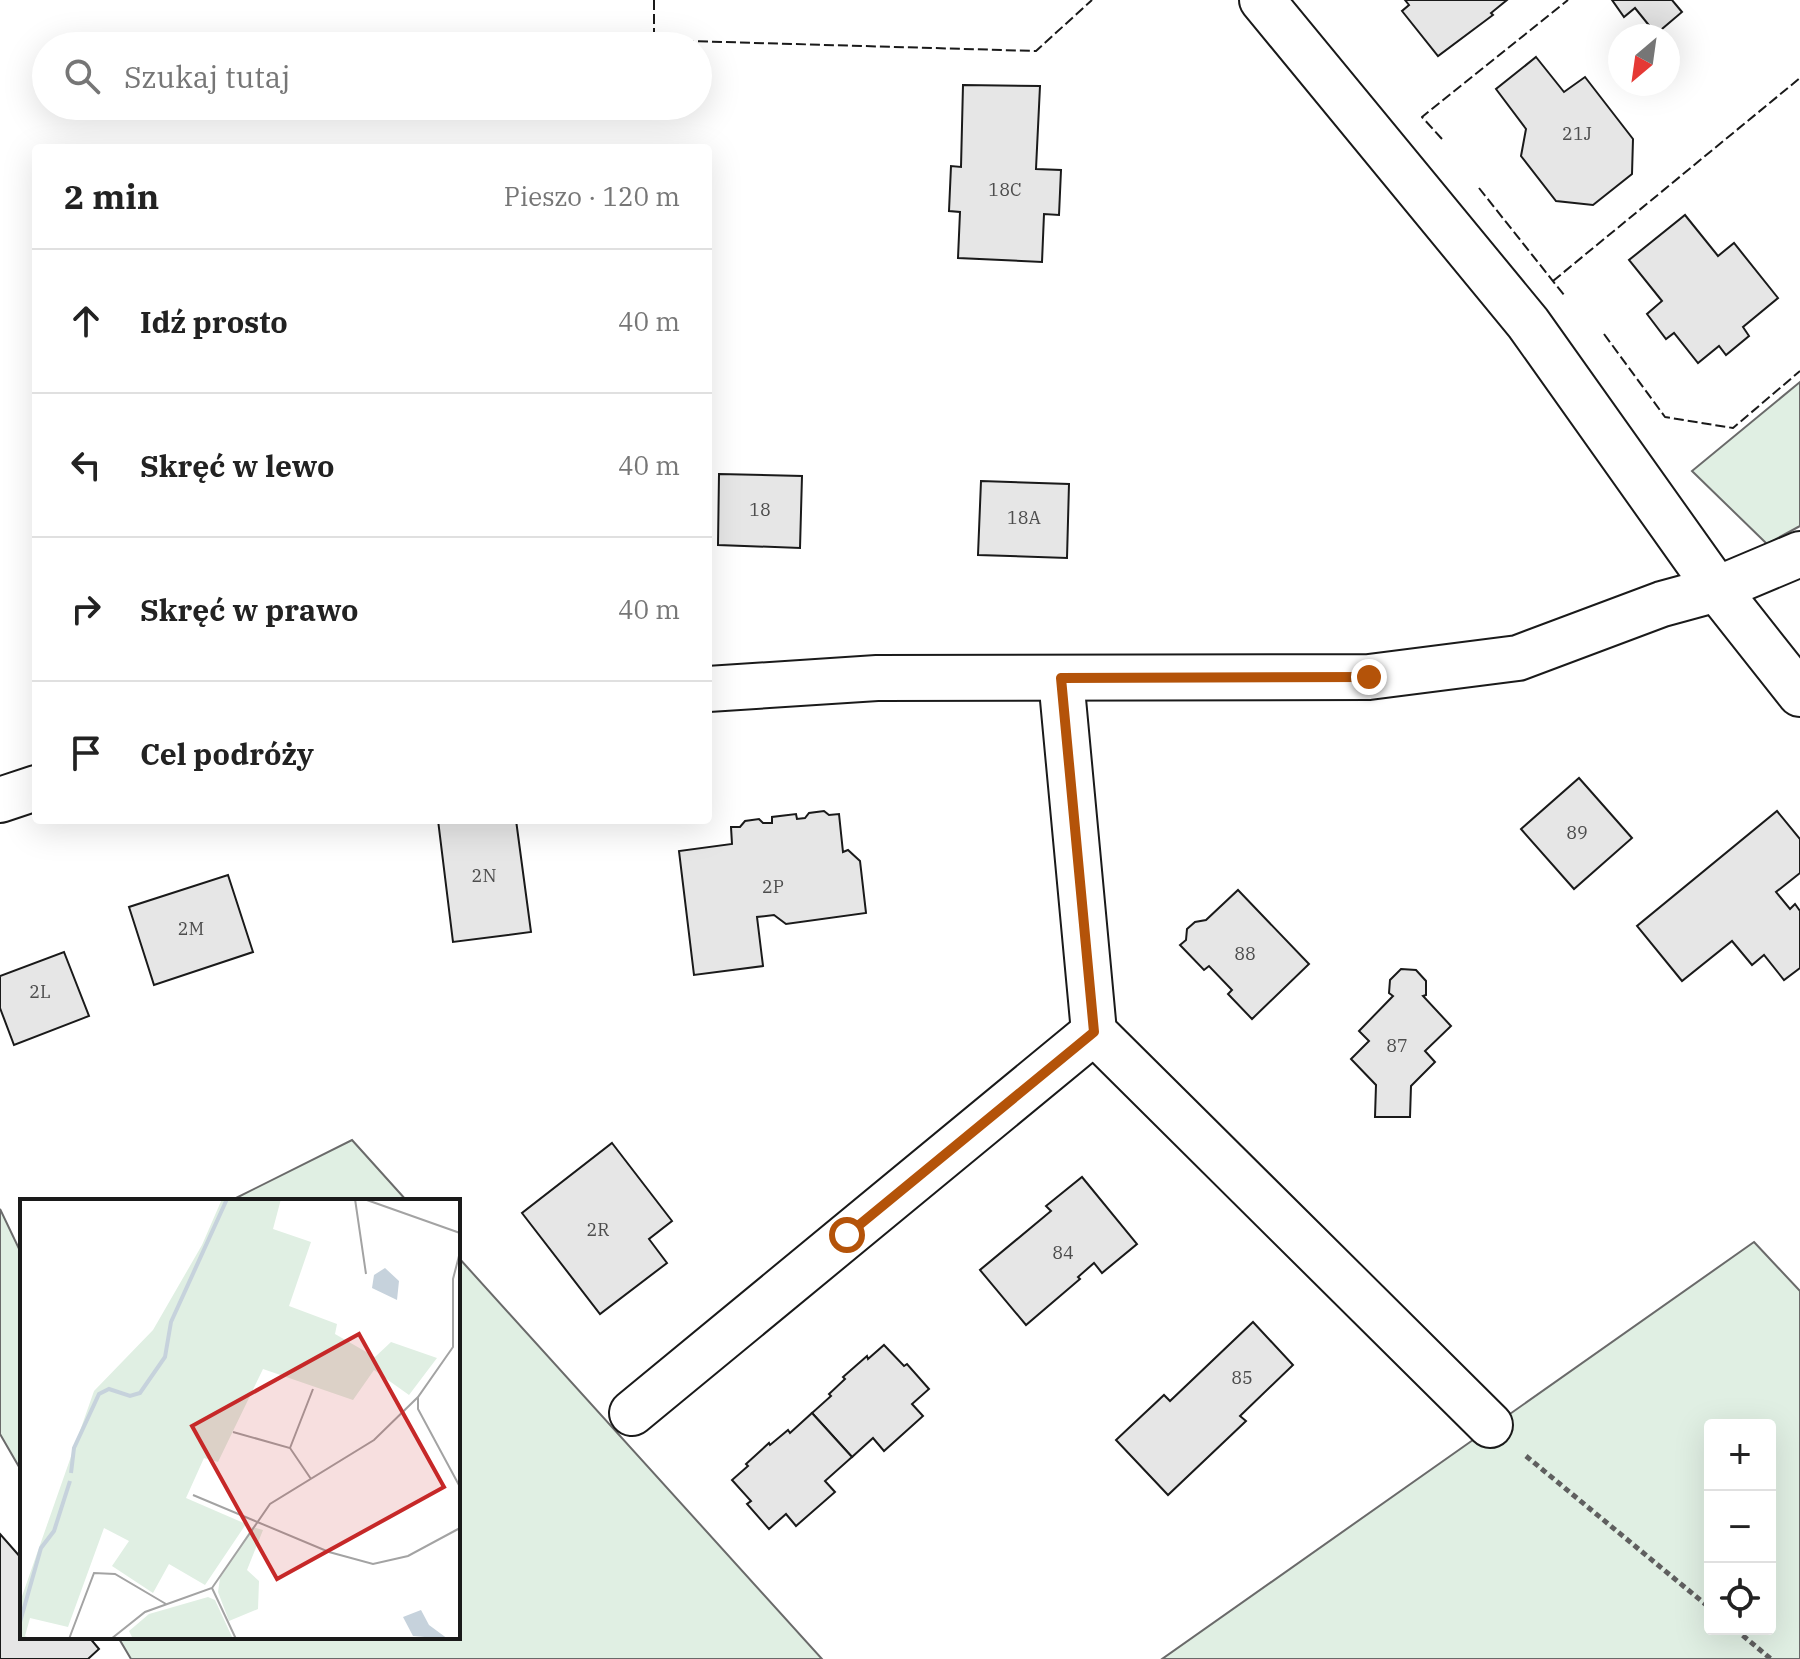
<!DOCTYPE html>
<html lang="pl">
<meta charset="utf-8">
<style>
body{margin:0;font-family:"IBM Plex Serif",serif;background:#f2f2f2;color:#222}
.controls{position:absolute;right:24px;bottom:24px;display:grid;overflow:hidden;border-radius:8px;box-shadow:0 8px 32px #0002}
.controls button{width:72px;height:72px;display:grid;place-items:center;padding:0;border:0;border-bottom:2px solid #e0e0e0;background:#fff;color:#222;font:40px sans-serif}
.compass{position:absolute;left:1608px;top:24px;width:72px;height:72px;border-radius:50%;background:#fff;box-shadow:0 8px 32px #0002;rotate:209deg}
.stop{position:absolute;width:24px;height:24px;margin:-18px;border:6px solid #b45309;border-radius:50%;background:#fff}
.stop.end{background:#b45309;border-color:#fff;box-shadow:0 2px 8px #0008}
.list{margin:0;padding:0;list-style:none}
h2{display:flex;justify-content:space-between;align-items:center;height:104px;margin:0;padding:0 32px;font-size:34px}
h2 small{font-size:26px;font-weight:400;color:#767676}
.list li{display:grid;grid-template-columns:52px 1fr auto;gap:24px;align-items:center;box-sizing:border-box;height:144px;padding:0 32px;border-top:2px solid #e0e0e0}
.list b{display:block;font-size:30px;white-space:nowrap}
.list em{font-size:26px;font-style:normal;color:#767676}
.icon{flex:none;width:44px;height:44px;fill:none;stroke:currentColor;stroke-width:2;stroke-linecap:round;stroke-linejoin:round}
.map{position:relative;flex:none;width:1800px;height:1659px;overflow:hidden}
.search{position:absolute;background:#fff;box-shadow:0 8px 32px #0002;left:32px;top:32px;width:680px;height:88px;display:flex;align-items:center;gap:20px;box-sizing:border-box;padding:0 28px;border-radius:44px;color:#767676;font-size:30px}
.panel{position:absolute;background:#fff;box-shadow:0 8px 32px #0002;left:32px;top:144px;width:680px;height:680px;border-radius:8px}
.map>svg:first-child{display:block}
</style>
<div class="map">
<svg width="1800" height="1659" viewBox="0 0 1800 1659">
<rect width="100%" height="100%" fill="#fff"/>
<!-- green -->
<g fill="#e0efe3" stroke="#6a6a6a" stroke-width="2" fill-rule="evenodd">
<polygon points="1800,382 1800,526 1767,544 1692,471"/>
<polygon points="352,1140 407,1201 230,1201"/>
<polygon points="0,1209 22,1255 22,1472 0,1434"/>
<path d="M1754 1242 1800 1291V1659H1162ZM1710 1425H1770V1629H1710Z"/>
<polygon points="458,1257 822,1659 131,1659 118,1637 458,1637"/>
</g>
<!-- building -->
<g fill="#e6e6e6" stroke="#1a1a1a" stroke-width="2">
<polygon points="1405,0 1507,0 1491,13 1493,15 1438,56 1402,11 1409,5"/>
<polygon points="1612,0 1672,0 1682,12 1656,34 1635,8 1624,17"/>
<polygon points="1536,57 1564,92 1585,77 1633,139 1632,174 1593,205 1556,201 1521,156 1526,129 1496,89"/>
<polygon points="963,85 1040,86 1036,169 1061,170 1059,215 1044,214 1042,262 958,258 960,212 949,211 951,166 961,167"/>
<polygon points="1685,215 1718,256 1734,243 1778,298 1743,327 1749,336 1726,355 1719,346 1698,363 1674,333 1666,339 1647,314 1662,301 1629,260"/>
<polygon points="719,474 802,476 800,548 718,545"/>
<polygon points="981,481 1069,484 1067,558 978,555"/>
<polygon points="1579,778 1632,838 1574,889 1521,829"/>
<polygon points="824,811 829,815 839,814 843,852 848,850 860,861 866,913 786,924 774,915 757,917 763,966 694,975 679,851 732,844 731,827 740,827 745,821 759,819 763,823 772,823 772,817 796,814 797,819 805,818 809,813"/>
<polygon points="1777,811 1800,839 1800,873 1776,892 1790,909 1795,904 1800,911 1800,968 1784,980 1764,955 1752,965 1732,941 1682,981 1637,926"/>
<polygon points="438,820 516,820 531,932 453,942"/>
<polygon points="228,875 253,952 154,985 129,907"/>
<polygon points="1238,890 1309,964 1252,1019 1228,994 1232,990 1209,966 1204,970 1180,945 1186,940 1187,929 1195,922 1206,920"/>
<polygon points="64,952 89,1016 14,1045 0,1008 0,976"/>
<polygon points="1401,969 1416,970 1426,981 1426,995 1423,996 1451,1026 1425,1051 1435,1062 1411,1086 1410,1117 1375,1117 1376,1085 1351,1059 1369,1041 1359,1031 1393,996 1389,993 1390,980"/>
<polygon points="612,1143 672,1221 649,1239 667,1263 600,1314 522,1213"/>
<polygon points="1082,1177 1137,1244 1102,1273 1094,1263 1078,1277 1080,1279 1026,1325 980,1270 1051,1211 1046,1206"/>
<polygon points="1253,1322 1293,1365 1240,1416 1246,1421 1168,1495 1116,1440 1164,1395 1170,1401"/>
<polygon points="884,1345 904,1366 907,1364 929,1389 912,1404 923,1416 884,1451 873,1438 852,1457 812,1413 831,1396 829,1394 845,1379 843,1377 867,1356 868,1359"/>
<polygon points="812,1413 852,1457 825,1481 835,1492 796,1526 786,1514 769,1529 747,1504 751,1501 732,1480 748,1466 746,1464 769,1443 770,1445 788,1430 790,1433"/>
<polygon points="0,1534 22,1559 22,1637 89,1637 99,1649 88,1659 0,1659"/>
</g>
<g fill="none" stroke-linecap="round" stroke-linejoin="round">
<defs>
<g id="minor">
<polyline points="1262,0 1528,323 1717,589 1800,694"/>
<polyline points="1061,678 1094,1032 1490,1425"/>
<polyline points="708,689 877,678 1369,677 1518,658 1662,604 1717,589 1800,554"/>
<polyline points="0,800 36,788"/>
<polyline points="632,1413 1094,1032"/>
</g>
</defs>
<!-- minor casing -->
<use href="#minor" stroke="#1a1a1a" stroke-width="48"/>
<!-- path -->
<g stroke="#5f5f5f" stroke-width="5" stroke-dasharray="6 4" stroke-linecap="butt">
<polyline points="1526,1456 1710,1608"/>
<polyline points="1735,1629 1771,1659"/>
</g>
<!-- minor -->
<use href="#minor" stroke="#fff" stroke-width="44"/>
<!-- fence -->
<g stroke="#1a1a1a" stroke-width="2" stroke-dasharray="10 4" stroke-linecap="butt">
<polyline points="654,0 654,40 1036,51 1092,0"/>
<polyline points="1442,139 1422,117 1568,0"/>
<polyline points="1479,188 1564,295"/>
<polyline points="1553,281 1800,78"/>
<polyline points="1604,334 1665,417 1733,428 1800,371"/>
</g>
</g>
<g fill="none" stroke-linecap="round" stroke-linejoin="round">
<!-- route -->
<polyline stroke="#b45309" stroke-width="10" points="847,1235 1094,1032 1061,678 1369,677"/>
</g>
<g text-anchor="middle" stroke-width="6" stroke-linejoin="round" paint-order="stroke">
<!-- number labels -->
<g font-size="18" fill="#4d4d4d">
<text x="1577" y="140">21J</text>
<text x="1005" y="196">18C</text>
<text x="760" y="516">18</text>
<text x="1024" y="524">18A</text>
<text x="1577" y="839">89</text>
<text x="484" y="882">2N</text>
<text x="773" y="893">2P</text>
<text x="191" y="935">2M</text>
<text x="1245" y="960">88</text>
<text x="40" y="998">2L</text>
<text x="1397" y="1052">87</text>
<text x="598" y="1236">2R</text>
<text x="1063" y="1259">84</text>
<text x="1242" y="1384">85</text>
</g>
</g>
<!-- overview -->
<g transform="translate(20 1199)">
<rect width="440" height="440" fill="#fff"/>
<path d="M202 0H261L253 30 291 43 269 107 317 125 315 135 355 158 371 143 417 159 389 196 354 171 333 201 243 170 198 263 184 259 166 299 226 325 185 386 149 365 133 394 92 367 109 342 84 329 48 428 10 419 5 437 11 440H0V403L74 192 133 131 182 46ZM232 328 243 331 227 371 239 382 238 410 209 422 198 393 200 379ZM188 398 195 401 213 440H113L109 432 129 415Z" fill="#e0efe3"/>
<path d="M365 69 379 82 377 101 352 89 354 76ZM401 411 409 426 428 440 393 437 383 418Z" fill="#c6d2dc"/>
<path fill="none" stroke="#c6d2dc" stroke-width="4" d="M51 274 54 249 79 195 89 190 110 197 120 194 145 158 151 123 207 0M0 423 21 349 34 332 50 282"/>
<path fill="none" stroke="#a3a3a3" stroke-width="2" d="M335 0 346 75M344 0 440 34M398 198V210L440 288M213 233 270 249 291 280M270 249 293 190M173 296 309 353 353 365 388 357 440 329M192 389 216 440M49 440 74 374 95 375 146 405M91 440 125 413 192 389 250 305 354 241 398 198 433 148V80L440 53"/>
<path fill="#c62828" fill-opacity="0.15" stroke="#c62828" stroke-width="4" d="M339 135 424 288 257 380 172 227Z"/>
<rect width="440" height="440" fill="none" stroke="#1a1a1a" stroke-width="4"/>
</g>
</svg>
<div class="controls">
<button>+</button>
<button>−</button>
<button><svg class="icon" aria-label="locate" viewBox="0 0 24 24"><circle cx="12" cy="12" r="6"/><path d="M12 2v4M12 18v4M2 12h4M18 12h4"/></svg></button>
</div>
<svg class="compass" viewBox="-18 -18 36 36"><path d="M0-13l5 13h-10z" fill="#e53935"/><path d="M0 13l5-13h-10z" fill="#767676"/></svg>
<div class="stop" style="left:847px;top:1235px"></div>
<div class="stop end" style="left:1369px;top:677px"></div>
<div class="search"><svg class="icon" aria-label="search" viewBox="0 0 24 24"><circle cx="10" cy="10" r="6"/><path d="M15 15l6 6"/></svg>Szukaj tutaj</div>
<section class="panel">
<h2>2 min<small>Pieszo · 120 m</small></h2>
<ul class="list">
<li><svg class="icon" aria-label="ahead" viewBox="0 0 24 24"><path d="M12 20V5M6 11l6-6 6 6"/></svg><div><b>Idź prosto</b></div><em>40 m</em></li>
<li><svg class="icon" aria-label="left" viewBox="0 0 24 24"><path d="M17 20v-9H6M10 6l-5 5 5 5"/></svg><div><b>Skręć w lewo</b></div><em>40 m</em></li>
<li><svg class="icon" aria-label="right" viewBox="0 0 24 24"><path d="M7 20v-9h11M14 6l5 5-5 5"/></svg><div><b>Skręć w prawo</b></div><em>40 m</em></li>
<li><svg class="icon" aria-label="arrive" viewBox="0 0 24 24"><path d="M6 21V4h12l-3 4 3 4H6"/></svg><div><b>Cel podróży</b></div></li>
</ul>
</section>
</div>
